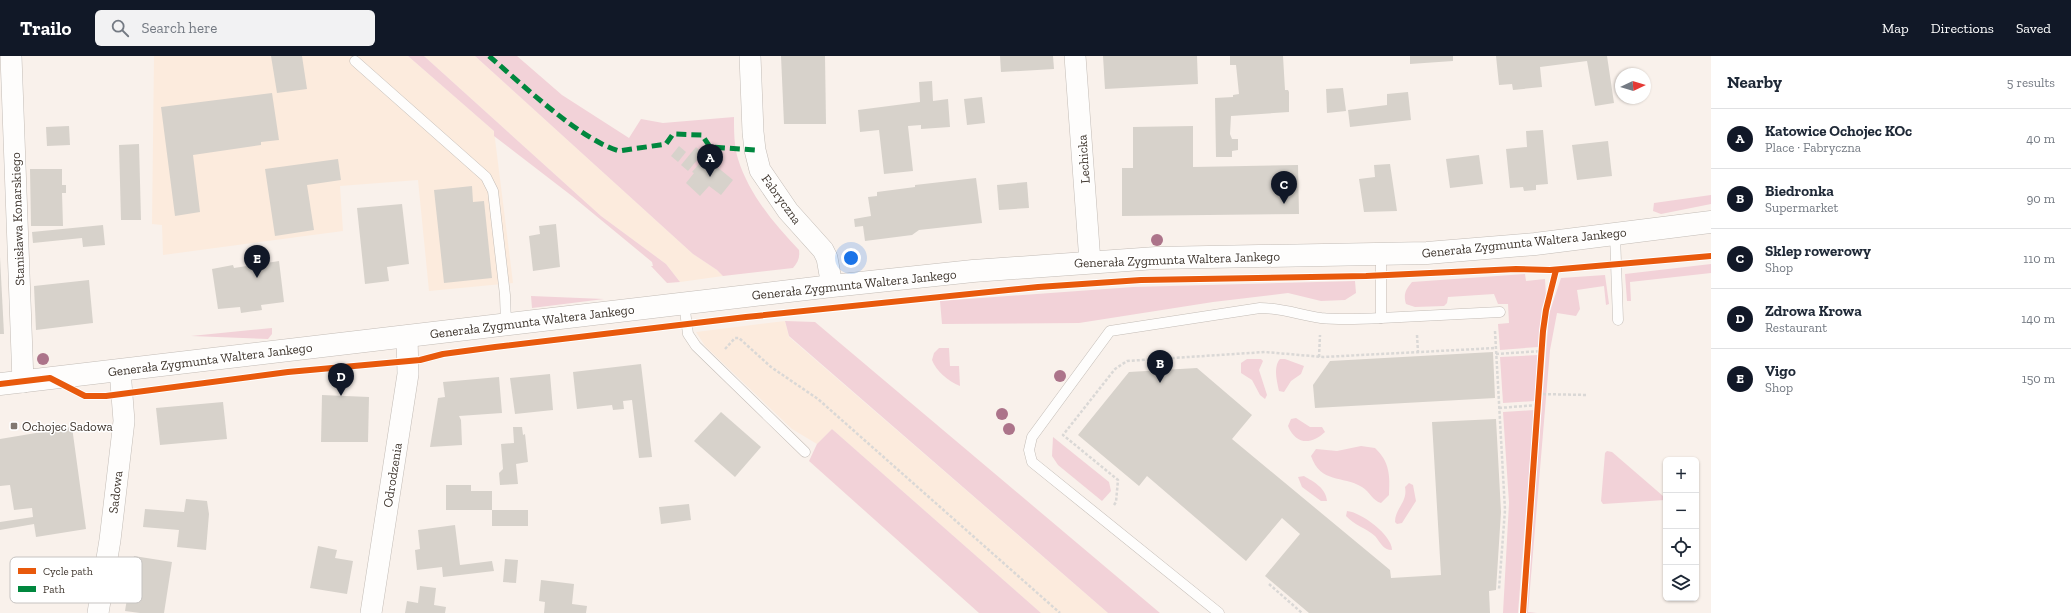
<!DOCTYPE html>
<meta charset="utf-8">
<style>
body{margin:0;font-family:"Zilla Slab",serif;background:#f2f2f3;color:#1f2937}
.controls{position:absolute;right:12px;bottom:12px;display:grid;overflow:hidden;border-radius:6px;box-shadow:0 1px 3px #0004}
.controls button{width:36px;height:36px;display:grid;place-items:center;padding:0;border:0;border-bottom:1px solid #e0e1e3;background:#fff;color:#1f2937;font:20px sans-serif}
.compass{position:absolute;left:1615px;top:12px;width:36px;height:36px;border-radius:50%;background:#fff;box-shadow:0 1px 3px #0004;rotate:86deg}
.you{position:absolute;left:851px;top:202px;width:14px;height:14px;margin:-10px;border:3px solid #fff;border-radius:50%;background:#1a73e8;box-shadow:0 0 0 6px #1a73e833}
.badge{display:grid;place-items:center;width:26px;height:26px;border-radius:50%;background:#111827;color:#fff;font-size:13px;font-weight:700}
.pin{position:absolute;translate:-50% -33px;filter:drop-shadow(0 1px 2px #0008)}
.pin::after{content:'';position:absolute;top:21px;width:14px;height:12px;background:inherit;clip-path:polygon(0 0,100% 0,50% 100%)}
.list{margin:0;padding:0;list-style:none}
h2{display:flex;justify-content:space-between;align-items:center;height:52px;margin:0;padding:0 16px;font-size:17px}
h2 small{font-size:13px;font-weight:400;color:#747a83}
.list li{display:grid;grid-template-columns:26px 1fr auto;gap:12px;align-items:center;box-sizing:border-box;height:60px;padding:0 16px;border-top:1px solid #e0e1e3}
.list b{display:block;font-size:15px;white-space:nowrap}
.list p{margin:0;font-size:13px;white-space:nowrap;color:#747a83}
.list em{font-size:13px;font-style:normal;color:#747a83}
.icon{flex:none;width:22px;height:22px;fill:none;stroke:currentColor;stroke-width:2;stroke-linecap:round;stroke-linejoin:round}
.map{position:relative;flex:none;width:1711px;height:557px;overflow:hidden}
header{display:flex;align-items:center;gap:24px;box-sizing:border-box;height:56px;padding:0 20px;background:#111827;color:#fff}
header strong{font-size:19px}
nav{display:flex;gap:22px;margin-inline-start:auto;font-size:14px}
.search{width:280px;height:36px;background:#f2f2f3;display:flex;align-items:center;gap:10px;box-sizing:border-box;padding:0 14px;border-radius:6px;color:#747a83;font-size:15px}
main{display:flex}
aside{flex:1;background:#fff}
.map>svg:first-child{display:block}
</style>
<header>
<strong>Trailo</strong>
<div class="search"><svg class="icon" aria-label="search" viewBox="0 0 24 24"><circle cx="10" cy="10" r="6"/><path d="M15 15l6 6"/></svg>Search here</div>
<nav><a>Map</a><a>Directions</a><a>Saved</a></nav>
</header>
<main>
<div class="map">
<svg width="1711" height="557" viewBox="0 0 1711 557">
<rect width="100%" height="100%" fill="#f9f1eb"/>
<!-- built -->
<g fill="#fcebdd">
<polygon points="154,0 408,0 494,75 513,227 429,235 418,124 340,130 343,175 163,199 162,169 152,168"/>
<polygon points="424,0 475,0 693,198 717,214 723,220 680,226 666,208 601,160"/>
<polygon points="785,265 789,281 1108,557 1041,557 832,373 817,388 792,373 705,290 696,276"/>
</g>
<!-- green -->
<g fill="#f2d2d8">
<polygon points="408,0 424,0 601,160 666,208 680,226 667,227 651,210 653,210 652,206 572,140 494,80 494,75"/>
<path d="M475 0H517L562 39 629 82 641 63 663 67 734 61C734 75 734 90 738 103 749 138 774 168 799 194 800 202 798 206 793 212L723 220 717 214 693 198Z"/>
<polygon points="1711,139 1711,148 1661,158 1653,155 1654,147"/>
<polygon points="1711,208 1711,217 1630,226 1631,245 1627,245 1625,218"/>
<path d="M1525 218 1526 225 1545 223 1546 240 1542 252 1538 291 1500 294 1498 268 1509 267 1508 248H1498L1494 238 1448 241 1447 247 1444 250 1415 251 1406 248C1403 238 1406 233 1412 226Z"/>
<polygon points="1605,219 1609,248 1606,249 1604,230 1577,234 1580,253 1576,260 1557,257 1550,294 1528,556 1537,557 1526,557 1549,258 1561,222"/>
<polygon points="1355,225 1356,237 1345,244 1321,245 1288,237 1213,246 1079,267 942,268 940,245 1133,231"/>
<polygon points="531,240 604,243 532,252"/>
<polygon points="785,265 815,266 1160,557 1108,557 789,280"/>
<polygon points="272,272 272,278 268,283 191,280"/>
<path d="M939 292H949L950 310H959L960 330C948 325 936 315 932 304L934 297Z"/>
<polygon points="1538,299 1535,345 1503,347 1500,301"/>
<polygon points="1247,303 1261,303 1263,305 1259,314 1267,339 1265,343 1260,339 1252,324 1241,317 1241,307"/>
<path d="M1280 303H1285L1304 310 1301 318 1291 325 1284 336 1279 335C1277 325 1273 311 1280 303Z"/>
<polygon points="1534,354 1518,557 1503,557 1509,447 1503,356"/>
<path d="M1296 362 1310 371H1322L1325 376C1311 389 1296 389 1288 370L1291 363Z"/>
<polygon points="832,373 1041,557 979,557 809,405 817,388"/>
<polygon points="1053,381 1109,426 1111,435 1102,445 1058,409 1052,400"/>
<path d="M1361 390 1375 392C1390 406 1390 420 1389 439L1381 447C1373 445 1370 436 1362 431 1342 419 1321 428 1311 400L1316 393 1337 395Z"/>
<polygon points="1607,395 1612,396 1663,440 1665,444 1603,448 1601,445 1605,397"/>
<path d="M1304 420C1314 426 1326 432 1327 445H1321L1302 431 1298 421Z"/>
<path d="M1409 427 1413 429 1416 445 1402 467 1397 468 1395 466C1395 452 1408 446 1405 431Z"/>
<path d="M1347 455C1361 456 1392 479 1392 494 1383 494 1380 486 1375 480 1366 472 1354 469 1346 460Z"/>
</g>
<!-- building -->
<g fill="#d7d2cb">
<polygon points="271,0 302,0 307,33 277,37"/>
<polygon points="781,0 825,0 826,68 784,68"/>
<polygon points="1000,0 1053,0 1054,13 1001,16"/>
<polygon points="1103,0 1197,0 1198,28 1105,33"/>
<polygon points="1230,0 1283,0 1285,34 1288,34 1289,36 1289,56 1231,60 1230,78 1232,83 1238,83 1238,94 1232,95 1232,101 1216,101 1215,42 1233,41 1233,39 1239,38 1236,9 1230,9"/>
<polygon points="1410,0 1453,0 1453,5 1410,8"/>
<polygon points="1496,0 1607,0 1614,47 1595,50 1587,5 1540,11 1542,31 1513,34 1512,28 1499,29"/>
<polygon points="932,25 933,45 948,43 950,71 921,73 921,69 908,70 913,115 884,118 879,74 860,76 858,54 920,46 919,26"/>
<polygon points="1343,32 1346,55 1327,57 1326,33"/>
<polygon points="1408,36 1411,64 1350,71 1348,54 1387,49 1387,38"/>
<polygon points="272,37 279,84 261,86 261,89 193,99 200,156 175,160 161,51"/>
<polygon points="982,41 985,67 967,69 964,43"/>
<polygon points="69,70 70,89 47,90 46,71"/>
<polygon points="1193,70 1193,111 1298,109 1299,158 1122,160 1122,112 1133,112 1133,71"/>
<polygon points="1543,74 1548,128 1536,129 1536,134 1524,135 1523,131 1510,132 1506,93 1527,91 1526,75"/>
<polygon points="1608,85 1612,120 1577,124 1572,89"/>
<polygon points="139,88 141,164 121,164 119,89"/>
<polygon points="679,90 686,96 678,106 671,100"/>
<polygon points="696,91 703,97 688,115 681,109"/>
<polygon points="1479,99 1483,128 1450,132 1446,103"/>
<polygon points="705,101 733,124 721,139 709,130 700,140 686,127 694,117 692,116"/>
<polygon points="338,103 341,124 307,129 314,174 275,180 265,113"/>
<polygon points="1390,108 1397,155 1364,156 1359,123 1375,121 1374,109"/>
<polygon points="30,113 62,113 62,129 66,129 66,137 62,137 63,170 31,170"/>
<polygon points="976,122 982,167 919,174 912,179 865,185 863,170 855,171 854,163 871,160 868,141 877,140 877,136 915,131 915,129"/>
<polygon points="1027,126 1029,152 999,154 997,129"/>
<polygon points="472,130 473,146 484,145 492,222 444,227 434,134"/>
<polygon points="402,148 409,208 387,211 389,225 365,228 357,152"/>
<polygon points="556,168 560,211 533,215 529,180 540,178 539,170"/>
<polygon points="103,169 105,189 83,191 82,182 33,187 32,176"/>
<polygon points="0,201 4,278 0,278"/>
<polygon points="279,205 284,246 261,249 262,254 241,257 240,251 218,253 212,213 233,209 234,212"/>
<polygon points="89,224 93,267 36,274 34,230"/>
<polygon points="1493,296 1495,342 1315,352 1313,329 1330,305"/>
<polygon points="641,308 652,401 639,402 632,344 623,345 624,353 613,354 612,349 577,353 573,316"/>
<polygon points="1197,312 1252,359 1232,383 1390,514 1391,522 1441,519 1432,366 1496,363 1501,456 1496,534 1489,535 1490,557 1309,557 1265,520 1300,478 1282,462 1246,505 1147,420 1139,430 1078,379 1129,316"/>
<polygon points="550,318 553,354 515,358 510,322"/>
<polygon points="499,321 502,357 459,360 461,364 462,389 430,391 438,342 445,341 443,326"/>
<polygon points="322,339 369,341 368,386 321,386"/>
<polygon points="223,346 227,383 160,389 156,352"/>
<polygon points="721,356 761,391 735,421 694,385"/>
<polygon points="72,371 86,473 36,481 34,468 0,474 0,466 33,461 32,452 14,454 10,429 0,430 0,383"/>
<polygon points="513,371 522,371 523,379 525,378 528,406 516,408 518,428 500,429 499,417 503,413 501,388 514,387"/>
<polygon points="446,429 471,429 471,435 492,435 492,454 446,454"/>
<polygon points="186,443 207,445 209,458 206,494 177,491 179,474 143,471 145,453 184,456"/>
<polygon points="689,448 691,464 661,468 659,451"/>
<rect x="492" y="454" width="36" height="16"/>
<polygon points="455,469 460,509 492,505 494,515 443,521 442,511 417,514 415,494 420,493 418,474"/>
<polygon points="318,490 337,494 335,502 353,505 347,538 310,532"/>
<polygon points="134,500 172,506 164,557 140,557 125,555"/>
<polygon points="505,503 518,504 516,527 503,526"/>
<polygon points="541,524 574,528 572,548 587,550 586,557 544,557 545,546 539,545"/>
<polygon points="420,530 436,532 434,549 446,551 445,557 405,557 407,545 418,547"/>
</g>
<g fill="none" stroke-linecap="round" stroke-linejoin="round">
<defs>
<g id="lane">
<polyline points="355,5 486,121 493,135 505,239 506,268"/>
<polyline points="1615,178 1618,264"/>
<polyline points="1381,198 1381,262 1500,256"/>
<polyline points="684,247 688,278 696,290 805,396"/>
<path d="M1219 557 1032 406 1029 394 1032 381 1110 275 1260 252C1282 252 1300 259 1321 262 1341 264 1361 263 1381 262"/>
</g>
<g id="street">
<polyline points="11,0 23,326"/>
<polyline points="750,0 753,76 755,94 760,114 788,155 823,194 827,202 832,230"/>
<polyline points="1075,0 1090,206"/>
<polyline points="98,557 110,484 124,365 120,314"/>
<polyline points="371,557 408,318 407,280"/>
</g>
<polyline id="secondary" points="0,328 832,230 973,215 1156,202 1427,197 1535,188 1711,166"/>
</defs>
<!-- lane casing -->
<use href="#lane" stroke="#c3bcb6" stroke-width="11"/>
<!-- street casing -->
<use href="#street" stroke="#c3bcb6" stroke-width="22"/>
<!-- secondary casing -->
<use href="#secondary" stroke="#c3bcb6" stroke-width="23"/>
<!-- path -->
<g stroke="#dad8d6" stroke-width="2.5" stroke-dasharray="3 2" stroke-linecap="butt">
<polyline points="1495,275 1505,454 1499,533"/>
<polyline points="1417,279 1418,296"/>
<polyline points="725,293 735,282 739,282 771,311 818,343 1060,557"/>
<polyline points="1496,298 1542,295"/>
<polyline points="1319,301 1320,279"/>
<polyline points="1538,338 1588,339"/>
<polyline points="1499,352 1538,349"/>
<polyline points="1114,449 1116,446 1118,424 1063,379 1115,313 1127,305 1265,296 1323,301 1496,292"/>
<polyline points="1269,528 1302,557"/>
</g>
<!-- lane -->
<use href="#lane" stroke="#fefdfc" stroke-width="10"/>
<!-- street -->
<use href="#street" stroke="#fefdfc" stroke-width="21"/>
<!-- secondary -->
<use href="#secondary" stroke="#fefdfc" stroke-width="22"/>
<!-- quiet -->
<path stroke="#00873e" stroke-width="5" stroke-dasharray="10 5" stroke-linecap="butt" d="M489 0C522 28 579 83 619 95L666 88 673 78 702 79 710 91 755 94"/>
<defs>
<g id="cycleway">
<polyline points="0,328 50,322 85,340 106,340 288,316 420,304 443,298 495,291 746,261 1038,231 1141,224 1366,220 1516,213 1550,214 1711,200"/>
<polyline points="1523,557 1543,275 1546,254 1556,214"/>
</g>
</defs>
<!-- cycleway casing -->
<use href="#cycleway" stroke="#fff" stroke-width="8"/>
<!-- cycleway -->
<use href="#cycleway" stroke="#e8590c" stroke-width="6"/>
</g>
<!-- trees -->
<g fill="#ac748a">
<circle cx="1157" cy="184" r="6"/>
<circle cx="43" cy="303" r="6"/>
<circle cx="1060" cy="320" r="6"/>
<circle cx="1002" cy="358" r="6"/>
<circle cx="1009" cy="373" r="6"/>
</g>
<!-- markers -->
<rect fill="#817871" stroke="#fff" stroke-width="1.5" x="10" y="366" width="8" height="8" rx="2"/>
<g text-anchor="middle" stroke-width="3" stroke-linejoin="round" paint-order="stroke">
<!-- street labels -->
<g font-size="13" fill="#40372f" stroke="#fff">
<text transform="translate(1083 103) rotate(-94)" y="5">Lechicka</text>
<text transform="translate(782 143) rotate(54)" y="5">Fabryczna</text>
<text transform="translate(17 163) rotate(-92)" y="5">Stanisława Konarskiego</text>
<text transform="translate(1524 186) rotate(-6)" y="5">Generała Zygmunta Waltera Jankego</text>
<text transform="translate(1177 203) rotate(-2)" y="5">Generała Zygmunta Waltera Jankego</text>
<text transform="translate(854 228) rotate(-6)" y="5">Generała Zygmunta Waltera Jankego</text>
<text transform="translate(532 265) rotate(-7)" y="5">Generała Zygmunta Waltera Jankego</text>
<text transform="translate(210 303) rotate(-7)" y="5">Generała Zygmunta Waltera Jankego</text>
<text transform="translate(392 419) rotate(-81)" y="5">Odrodzenia</text>
<text transform="translate(115 436) rotate(-83)" y="5">Sadowa</text>
</g>
<!-- poi labels -->
<g font-size="13" fill="#40372f" stroke="#fff" text-anchor="start">
<text x="22" y="375">Ochojec Sadowa</text>
</g>
</g>
<!-- legend -->
<rect x="10" y="501" width="132" height="46" rx="6" fill="#fff" stroke="#c6c3c1" stroke-width="1"/>
<rect x="18" y="512" width="18" height="6" fill="#e8590c"/>
<rect x="18" y="530" width="18" height="6" fill="#00873e"/>
<g font-size="11" fill="#40372f">
<text x="43" y="519">Cycle path</text>
<text x="43" y="537">Path</text>
</g>
</svg>
<div class="controls">
<button>+</button>
<button>−</button>
<button><svg class="icon" aria-label="locate" viewBox="0 0 24 24"><circle cx="12" cy="12" r="6"/><path d="M12 2v4M12 18v4M2 12h4M18 12h4"/></svg></button>
<button><svg class="icon" aria-label="layers" viewBox="0 0 24 24"><path d="M12 4l9 5-9 5-9-5zM3 14l9 5 9-5"/></svg></button>
</div>
<svg class="compass" viewBox="-18 -18 36 36"><path d="M0-13l5 13h-10z" fill="#e53935"/><path d="M0 13l5-13h-10z" fill="#747a83"/></svg>
<div class="you"></div>
<div class="pin badge" style="left:710px;top:121px">A</div>
<div class="pin badge" style="left:1160px;top:327px">B</div>
<div class="pin badge" style="left:1284px;top:148px">C</div>
<div class="pin badge" style="left:341px;top:340px">D</div>
<div class="pin badge" style="left:257px;top:222px">E</div>
</div>
<aside>
<h2>Nearby<small>5 results</small></h2>
<ul class="list">
<li><span class="badge">A</span><div><b>Katowice Ochojec KOc</b><p>Place · Fabryczna</p></div><em>40 m</em></li>
<li><span class="badge">B</span><div><b>Biedronka</b><p>Supermarket</p></div><em>90 m</em></li>
<li><span class="badge">C</span><div><b>Sklep rowerowy</b><p>Shop</p></div><em>110 m</em></li>
<li><span class="badge">D</span><div><b>Zdrowa Krowa</b><p>Restaurant</p></div><em>140 m</em></li>
<li><span class="badge">E</span><div><b>Vigo</b><p>Shop</p></div><em>150 m</em></li>
</ul>
</aside>
</main>
